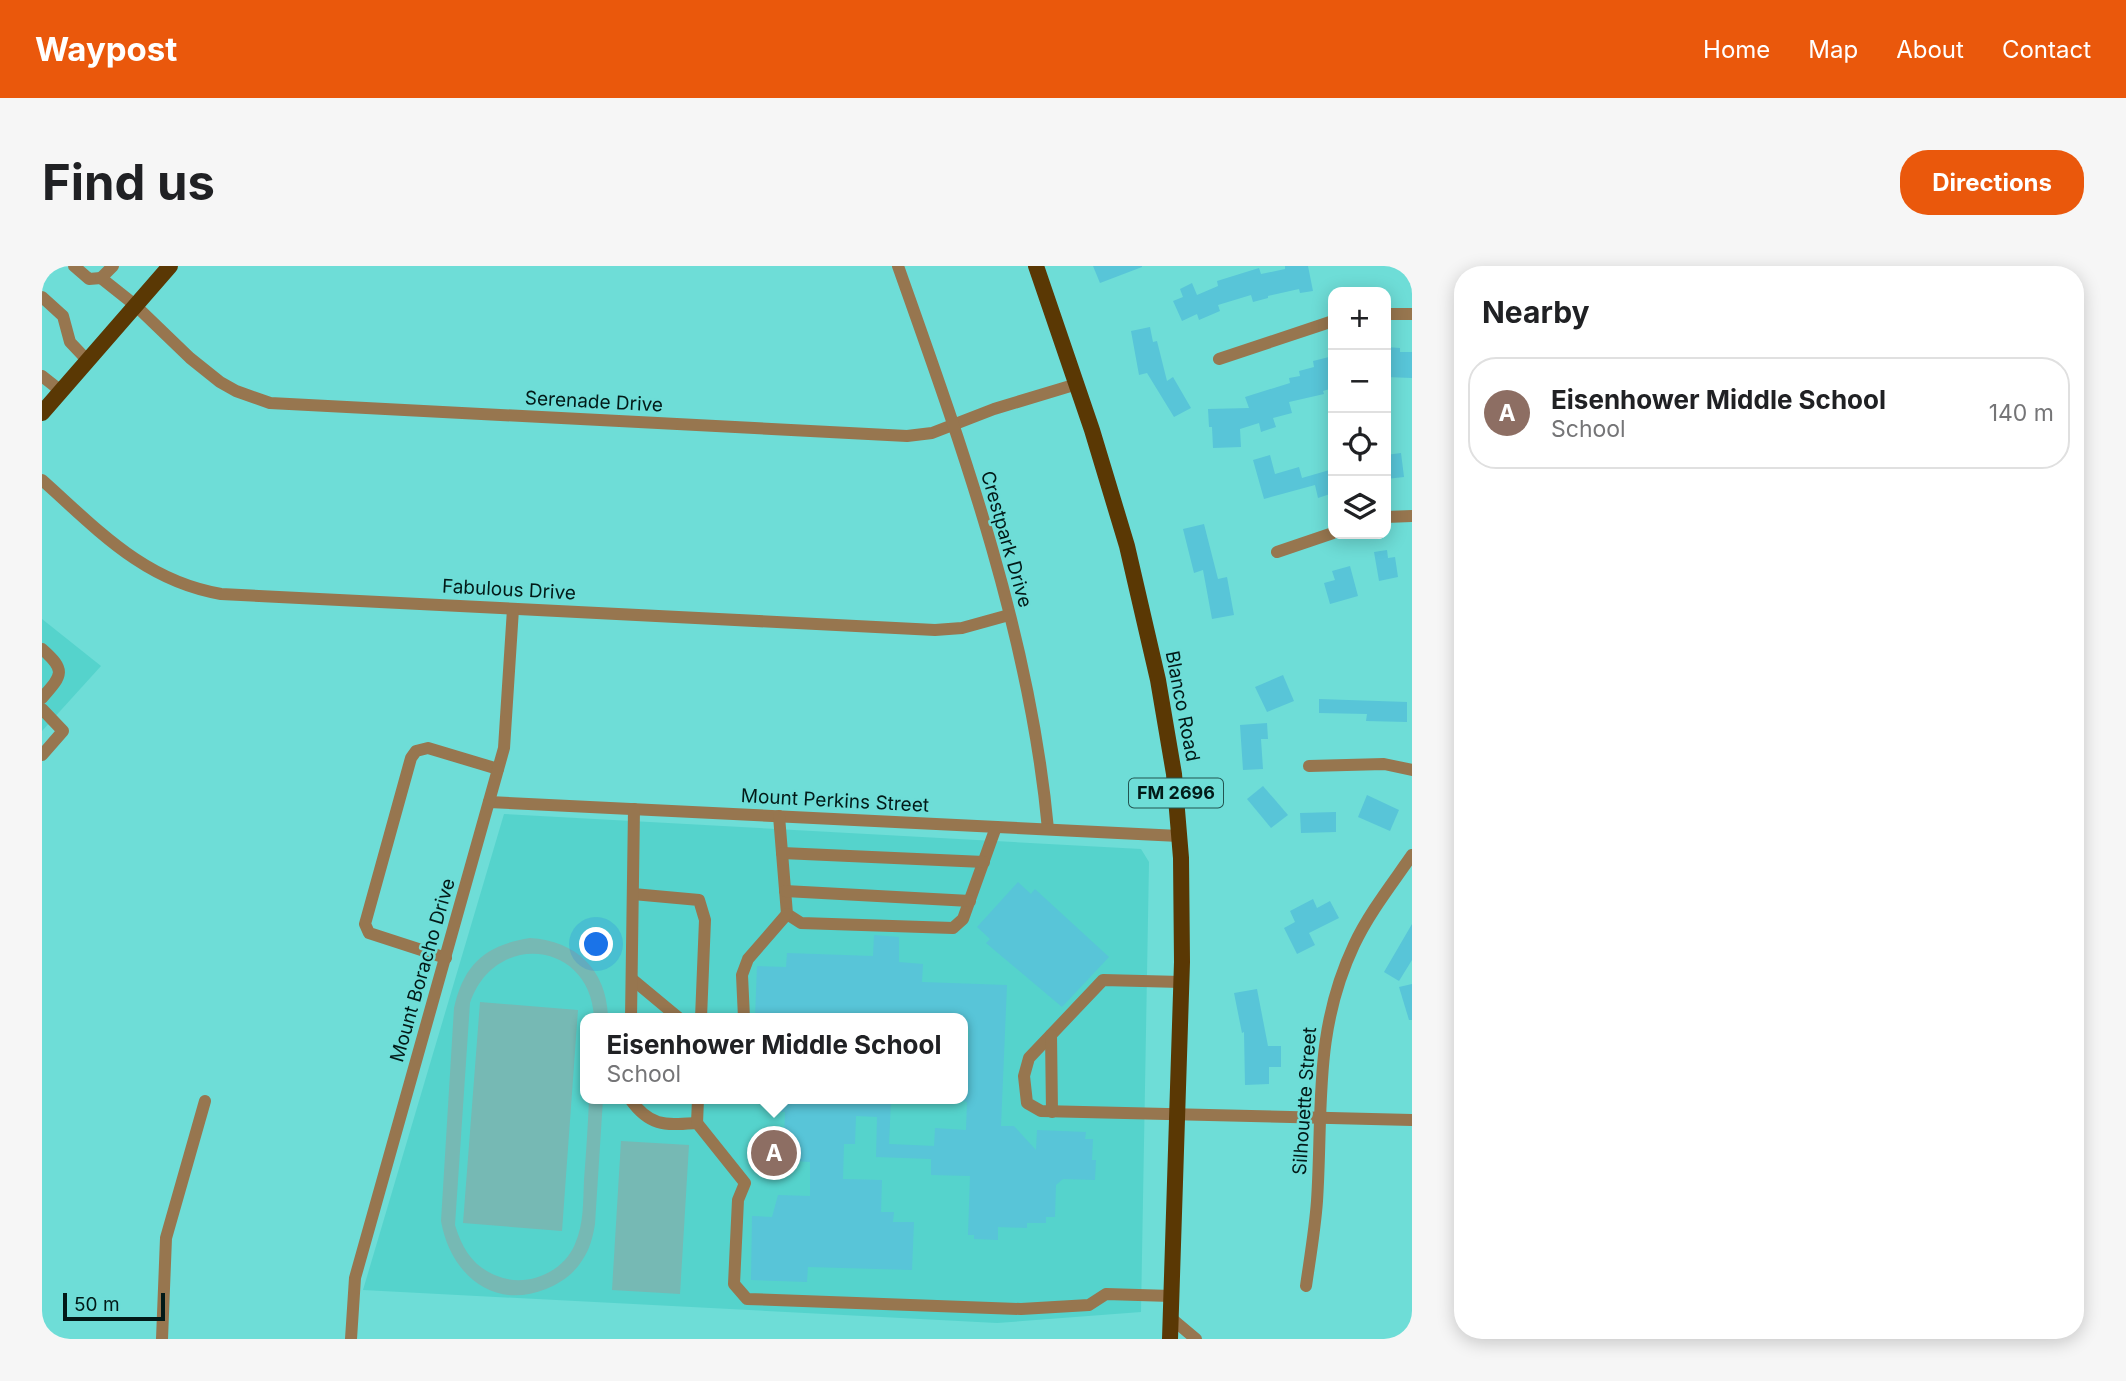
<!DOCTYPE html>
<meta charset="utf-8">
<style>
body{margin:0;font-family:Inter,sans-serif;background:#f6f6f6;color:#202124}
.controls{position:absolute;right:21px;top:21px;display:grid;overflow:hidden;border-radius:14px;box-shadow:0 4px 18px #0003}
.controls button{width:63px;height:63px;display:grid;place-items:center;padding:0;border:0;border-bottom:2px solid #e0e0e0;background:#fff;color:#202124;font:35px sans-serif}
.scale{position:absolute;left:21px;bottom:18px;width:102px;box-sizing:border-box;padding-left:7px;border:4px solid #021a18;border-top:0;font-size:19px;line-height:24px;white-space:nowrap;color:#021a18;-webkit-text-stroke:5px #6eddd7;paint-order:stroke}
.you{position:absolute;left:555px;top:679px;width:24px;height:24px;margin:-18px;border:5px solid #fff;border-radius:50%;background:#1a73e8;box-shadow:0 0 0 10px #1a73e833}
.badge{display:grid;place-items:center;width:46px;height:46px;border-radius:50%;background:#ea580c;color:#fff;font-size:23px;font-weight:700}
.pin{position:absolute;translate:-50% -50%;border:4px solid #fff;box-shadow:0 2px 7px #0006}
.popup{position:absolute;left:538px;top:747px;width:388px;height:91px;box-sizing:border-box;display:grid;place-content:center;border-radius:14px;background:#fff;filter:drop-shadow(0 2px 5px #0005);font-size:23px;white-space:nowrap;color:#757577}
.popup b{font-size:26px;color:#202124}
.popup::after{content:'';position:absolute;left:50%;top:100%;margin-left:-14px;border:14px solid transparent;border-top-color:#fff}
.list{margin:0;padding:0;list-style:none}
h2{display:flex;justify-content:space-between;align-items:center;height:91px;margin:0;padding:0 28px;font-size:30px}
h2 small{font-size:23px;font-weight:400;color:#757577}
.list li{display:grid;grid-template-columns:46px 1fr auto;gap:21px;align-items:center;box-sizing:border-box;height:112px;margin:0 14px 14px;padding:0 14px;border:2px solid #e0e0e0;border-radius:28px}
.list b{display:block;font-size:26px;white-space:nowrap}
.list p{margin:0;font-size:23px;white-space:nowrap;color:#757577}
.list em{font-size:23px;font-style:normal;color:#757577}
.icon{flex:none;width:38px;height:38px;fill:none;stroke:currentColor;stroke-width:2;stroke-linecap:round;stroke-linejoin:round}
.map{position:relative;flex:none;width:1370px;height:1073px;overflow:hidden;border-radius:28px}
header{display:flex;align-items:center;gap:42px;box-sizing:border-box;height:98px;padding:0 35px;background:#ea580c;color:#fff}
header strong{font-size:33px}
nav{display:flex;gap:38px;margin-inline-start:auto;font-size:24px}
.intro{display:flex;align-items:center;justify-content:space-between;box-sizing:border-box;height:168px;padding:0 42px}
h1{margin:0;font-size:49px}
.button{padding:18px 32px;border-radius:28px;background:#ea580c;color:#fff;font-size:24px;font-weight:700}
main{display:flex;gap:42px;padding:0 42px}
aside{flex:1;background:#fff;border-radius:28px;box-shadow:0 4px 18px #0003}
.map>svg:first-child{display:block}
</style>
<header>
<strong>Waypost</strong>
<nav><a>Home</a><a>Map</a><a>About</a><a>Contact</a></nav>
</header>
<div class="intro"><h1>Find us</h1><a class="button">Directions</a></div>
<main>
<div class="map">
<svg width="1370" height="1073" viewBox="0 0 1370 1073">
<rect width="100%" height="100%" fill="#6eddd7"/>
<!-- built -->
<g fill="#55d3cc" fill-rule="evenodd">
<polygon points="0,353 59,400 0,465"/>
<path d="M462 548 1099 583 1107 596 1099 1046 955 1057 321 1024ZM543 752H921V833H543Z"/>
</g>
<!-- green -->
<g fill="#76b9b4">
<path d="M488 672C534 675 564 703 566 750V752H552C549 675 452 664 428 737L413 959C421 986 434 1004 461 1012 489 1020 522 1005 533 978 542 958 541 935 542 914 544 887 546 860 547 833H561L553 958C551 970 548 983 541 993 532 1008 519 1017 504 1023 450 1045 408 1007 399 955L412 742C422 698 443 679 488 672Z"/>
<polygon points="438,736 536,744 520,965 421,957"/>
<polygon points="579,875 647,879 638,1028 570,1024"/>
</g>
<!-- building -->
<g fill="#58c5d8">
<polygon points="1051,0 1100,0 1100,1 1058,17"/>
<polygon points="1243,0 1266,0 1271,25 1258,27 1257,23 1226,30 1226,32 1211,36 1209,29 1176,39 1178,45 1157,54 1155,48 1140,55 1131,35 1141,31 1138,23 1150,17 1155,29 1176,20 1175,15 1217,2 1219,8 1243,3"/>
<polygon points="1108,61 1111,76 1115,75 1125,115 1131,111 1149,142 1132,151 1105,107 1097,109 1089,65"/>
<polygon points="1344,81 1358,82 1358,86 1370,86 1370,112 1344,111"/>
<polygon points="1287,91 1291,109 1291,122 1281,125 1282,128 1247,136 1250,147 1231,152 1234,161 1219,166 1217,157 1198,163 1199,181 1171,182 1170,161 1167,161 1166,143 1207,142 1203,131 1248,117 1247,112 1258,110 1257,105 1272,101 1271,95"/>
<polygon points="1359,187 1362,211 1344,213 1344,189"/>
<polygon points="1228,189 1233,208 1257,201 1260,212 1291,203 1291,227 1276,232 1273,219 1222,233 1211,194"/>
<polygon points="1162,258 1176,313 1185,311 1192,349 1170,353 1161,304 1152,307 1141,263"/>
<polygon points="1345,284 1346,292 1353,291 1356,311 1337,315 1332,286"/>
<polygon points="1308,300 1316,330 1288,338 1282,317 1293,314 1290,305"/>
<polygon points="1241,409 1252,435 1225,446 1213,421"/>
<polygon points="1277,433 1365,436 1365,456 1324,455 1325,448 1277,447"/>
<polygon points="1225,457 1226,473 1219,473 1221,503 1201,504 1198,459"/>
<polygon points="1221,520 1246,549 1229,562 1205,533"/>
<polygon points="1325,529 1357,544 1348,565 1316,551"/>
<polygon points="1294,546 1294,566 1259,567 1258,547"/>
<polygon points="976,616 989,628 993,623 1067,691 1020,741 944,677 948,673 935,661"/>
<polygon points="1271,633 1275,642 1288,635 1297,652 1267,667 1273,679 1255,688 1242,662 1253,656 1248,645"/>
<polygon points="1370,658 1370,694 1357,715 1342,706"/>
<polygon points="832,669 857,671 857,696 881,698 880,716 965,719 959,860 972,860 994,884 995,864 1044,866 1043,873 1051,873 1050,894 1054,894 1053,914 1021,913 1014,919 1013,951 1004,951 1004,957 985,957 985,962 956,961 956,974 932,973 932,969 926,969 928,910 889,909 889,893 834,891 835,851 814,850 813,878 802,878 801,913 840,914 839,946 852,946 851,956 872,956 870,1004 766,1001 765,1016 709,1014 710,950 730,951 736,929 768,930 768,896 752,895 753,876 742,875 743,846 739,846 739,833 849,833 847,878 892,880 893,862 924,864 925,836 921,835 921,791 926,791 927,763 921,763 921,752 713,751 715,700 744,701 745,687 831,690"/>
<polygon points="1370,718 1370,754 1367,754 1357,721"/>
<polygon points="1215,723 1226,780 1239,780 1239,801 1227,801 1227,818 1203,819 1202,766 1200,767 1192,727"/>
</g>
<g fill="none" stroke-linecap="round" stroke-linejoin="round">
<!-- minor -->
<g stroke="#97764f" stroke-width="12">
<polyline points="32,0 47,13 59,12"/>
<polyline points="71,0 59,12 93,39 148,92 178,116 194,125 228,137 865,170 890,167 952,143 1035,118"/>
<path d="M856 0C921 183 988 369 1006 563"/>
<polyline points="0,31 21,50 28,76 45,94"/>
<polyline points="1344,48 1370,48"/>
<polyline points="1177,93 1291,55"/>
<polyline points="0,110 19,125"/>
<path d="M0 214C56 264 102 315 179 328L893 364 920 362 967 349"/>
<polyline points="1344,251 1370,250"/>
<polyline points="1235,286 1291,267"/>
<path d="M0 383C25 405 20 409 0 432"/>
<polyline points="0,443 21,465 0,489"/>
<polyline points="1267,500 1342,498 1370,504"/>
<polyline points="447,536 1137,570"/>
<polyline points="737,550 745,648 759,657 911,662 921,653 954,561"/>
<polyline points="740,587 942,596"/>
<polyline points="743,625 928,635"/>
<polyline points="591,628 657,634 663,654 659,752"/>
<polyline points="404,692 327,667 323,658 369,492 374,485 386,482 456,503"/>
<polyline points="590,713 637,752"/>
<polyline points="1139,716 1061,714 987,792 982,810 985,837 999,845 1370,854"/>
<polyline points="589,752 592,543"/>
<polyline points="702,752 700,709 706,693 745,648"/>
<polyline points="1009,769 1010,846"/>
<path d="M588 833C608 861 623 859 655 857L703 917 696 934 692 1018 705 1033 979 1043 1047 1039 1064 1028 1129 1030"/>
<polyline points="655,857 656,833"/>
<path d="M1264 1020C1268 992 1273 963 1275 935 1281 843 1271 766 1312 679 1327 647 1350 618 1370 589"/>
<polyline points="1129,1052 1154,1073"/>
<polyline points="120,1073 124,972 163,835"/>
<polyline points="309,1073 313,1012 462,482 471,343"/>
</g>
<!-- major -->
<g stroke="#5a3804" stroke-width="16">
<polyline points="994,0 1050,164 1085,280 1116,414 1132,508 1139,592 1140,696 1128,1073"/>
<polyline points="0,147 128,0"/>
</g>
</g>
<g text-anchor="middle" stroke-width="5" stroke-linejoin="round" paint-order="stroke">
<!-- shield labels -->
<rect fill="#6eddd7" stroke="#225451" stroke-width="2" x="1087" y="512.5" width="94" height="29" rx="5"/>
<g font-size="18" font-weight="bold" fill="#021a18">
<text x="1134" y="533">FM 2696</text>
</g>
<!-- street labels -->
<g font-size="19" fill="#021a18" stroke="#6eddd7">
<text transform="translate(552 135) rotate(3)" y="7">Serenade Drive</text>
<text transform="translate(965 273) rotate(74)" y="7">Crestpark Drive</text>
<text transform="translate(467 323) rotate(3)" y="7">Fabulous Drive</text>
<text transform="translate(1141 440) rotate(79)" y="7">Blanco Road</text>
<text transform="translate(793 534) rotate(3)" y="7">Mount Perkins Street</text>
<text transform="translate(380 704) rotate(-74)" y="7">Mount Boracho Drive</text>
<text transform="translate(1262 835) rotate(-86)" y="7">Silhouette Street</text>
</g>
</g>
</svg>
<div class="controls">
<button>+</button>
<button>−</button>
<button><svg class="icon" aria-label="locate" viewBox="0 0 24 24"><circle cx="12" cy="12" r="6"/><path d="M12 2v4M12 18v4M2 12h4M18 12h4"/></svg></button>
<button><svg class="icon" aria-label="layers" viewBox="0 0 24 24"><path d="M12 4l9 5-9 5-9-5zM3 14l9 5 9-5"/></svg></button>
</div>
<div class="scale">50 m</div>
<div class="you"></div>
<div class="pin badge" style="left:732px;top:887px;background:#8d6e63">A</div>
<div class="popup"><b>Eisenhower Middle School</b>School</div>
</div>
<aside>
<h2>Nearby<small></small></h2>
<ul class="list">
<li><span class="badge" style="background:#8d6e63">A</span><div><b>Eisenhower Middle School</b><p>School</p></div><em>140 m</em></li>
</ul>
</aside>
</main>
